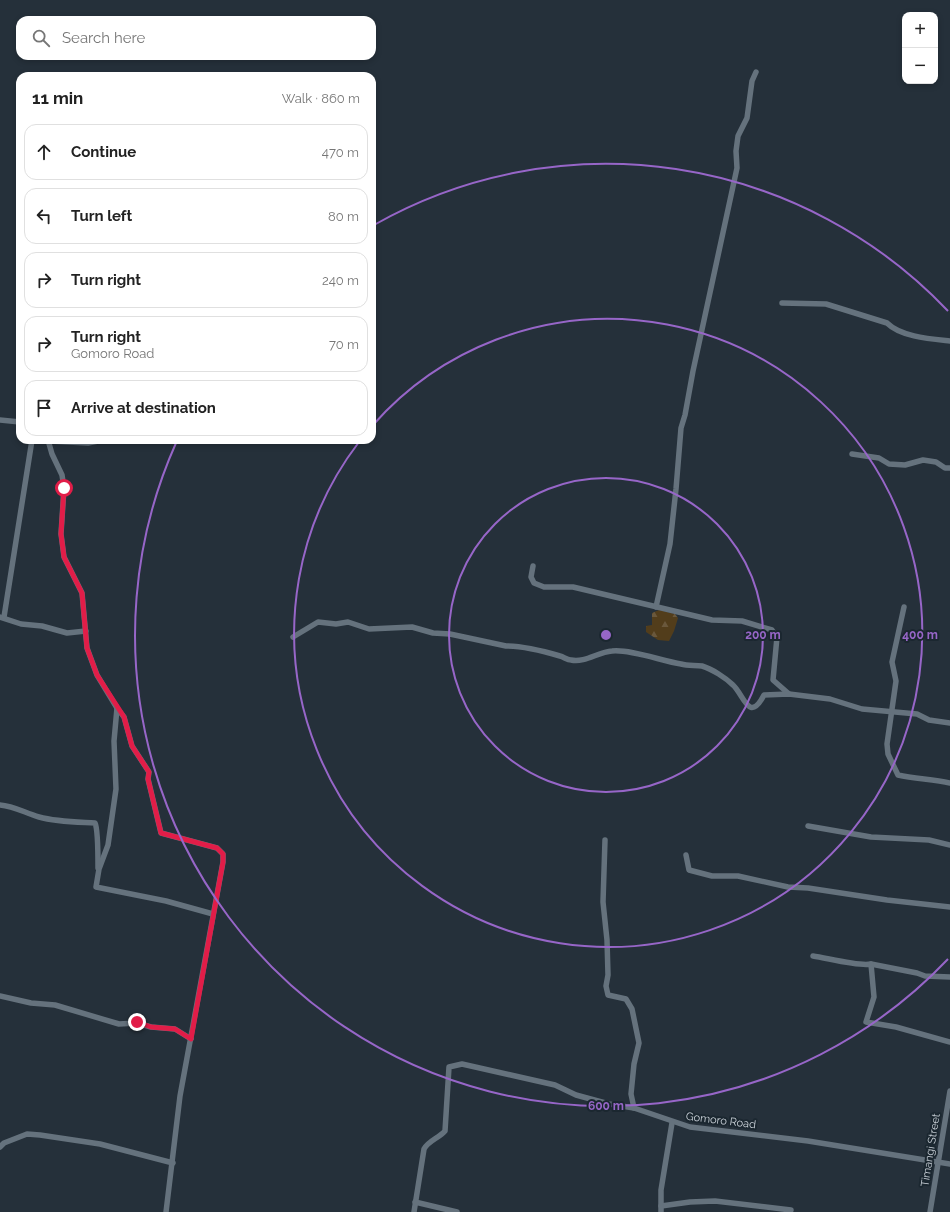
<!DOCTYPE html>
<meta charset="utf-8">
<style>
body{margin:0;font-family:Raleway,sans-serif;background:#f6f6f6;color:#222}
.controls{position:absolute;right:12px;top:12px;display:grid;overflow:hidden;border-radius:8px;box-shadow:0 2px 6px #0003}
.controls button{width:36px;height:36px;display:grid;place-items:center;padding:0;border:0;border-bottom:1px solid #e0e0e0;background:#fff;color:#222;font:20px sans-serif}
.stop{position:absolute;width:12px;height:12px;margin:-9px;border:3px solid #e11d48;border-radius:50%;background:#fff}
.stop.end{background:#e11d48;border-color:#fff;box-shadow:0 1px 4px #0008}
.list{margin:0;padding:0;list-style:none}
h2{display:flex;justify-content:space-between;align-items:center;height:52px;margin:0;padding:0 16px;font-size:17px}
h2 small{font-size:13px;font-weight:400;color:#767676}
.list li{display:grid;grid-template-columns:26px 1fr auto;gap:12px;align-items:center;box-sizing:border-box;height:56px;margin:0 8px 8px;padding:0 8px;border:1px solid #e0e0e0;border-radius:12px}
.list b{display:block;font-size:15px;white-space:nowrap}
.list p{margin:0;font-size:13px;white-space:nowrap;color:#767676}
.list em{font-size:13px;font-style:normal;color:#767676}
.icon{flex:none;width:22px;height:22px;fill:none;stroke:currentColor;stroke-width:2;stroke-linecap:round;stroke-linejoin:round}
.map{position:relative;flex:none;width:950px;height:1212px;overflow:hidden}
.search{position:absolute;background:#fff;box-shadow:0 2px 6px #0003;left:16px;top:16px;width:360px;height:44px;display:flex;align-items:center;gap:10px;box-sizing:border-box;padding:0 14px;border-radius:12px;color:#767676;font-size:15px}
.panel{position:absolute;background:#fff;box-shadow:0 2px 6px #0003;left:16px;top:72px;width:360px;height:372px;border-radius:12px}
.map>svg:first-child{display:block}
</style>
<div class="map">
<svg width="950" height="1212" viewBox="0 0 950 1212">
<defs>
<pattern id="forest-firs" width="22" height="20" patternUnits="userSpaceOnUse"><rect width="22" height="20" fill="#523d1b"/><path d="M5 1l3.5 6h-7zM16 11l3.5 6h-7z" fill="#6a583c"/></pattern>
</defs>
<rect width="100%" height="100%" fill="#25303a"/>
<!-- forest -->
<polygon fill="url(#forest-firs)" points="659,610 675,614 678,618 674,631 669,641 658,640 646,632 646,626 652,625 652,613"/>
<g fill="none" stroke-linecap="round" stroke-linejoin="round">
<!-- minor -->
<g stroke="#65727d" stroke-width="5.5">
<path d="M782 303 826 304 887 323C901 337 931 339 950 341"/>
<polyline points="0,420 20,422"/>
<polyline points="48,440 52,454 62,475 64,488 61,534 64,557 82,593 87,648 97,675 117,708 114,741 116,789 108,845 99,869 96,887 166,901 213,914"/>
<polyline points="49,441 88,443 98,441"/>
<polyline points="852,454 879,458 889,464 905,465 923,460 936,462 945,468 950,468"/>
<polyline points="533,566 531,577 534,583 544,587 573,587 712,620 742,621 772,630 777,637 773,680 789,694"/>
<polyline points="656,607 670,544 676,489 681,428 685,415 693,371 737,168 736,151 738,136 747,118 752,81 756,72"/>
<path d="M904 607 892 662 896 681 887 744 888 754 898 775C915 779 933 779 950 783"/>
<polyline points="0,617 21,624 42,626 67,633 86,631"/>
<polyline points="4,617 32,440"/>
<path d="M293 637 318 622 336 624 348 622 369 629 412 627 433 633 450 634 506 646C524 646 543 651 560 656 564 657 567 660 571 660 585 663 598 652 612 651 630 649 662 661 681 664 688 666 695 665 702 666 712 669 726 678 733 685 744 695 749 724 764 695L789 694 830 699 862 709 917 714 929 720 950 723"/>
<polyline points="117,708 124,717 132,746 149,772 148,779 161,833 217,848 223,854 223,862 180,1096 166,1212"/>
<path d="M0 805C14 806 25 813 39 817 57 822 77 822 95 823 98 829 98 858 98 868"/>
<polyline points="808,826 871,837 929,840 950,845"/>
<polyline points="605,840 603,902 607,940 608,975 606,986 608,995 626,999 632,1009 639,1043 634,1064 631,1094 634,1108"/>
<polyline points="686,855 689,870 712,876 738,876 788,887 808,888 887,900 950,907"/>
<path d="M813 956C827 958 860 967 871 964L917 973 925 976 950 977"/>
<polyline points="871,964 874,997 866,1022 896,1027 950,1042"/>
<polyline points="0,996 31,1003 55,1005 119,1024 137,1023 151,1027 175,1029 191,1039"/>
<polyline points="0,1147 4,1143 27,1134 40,1135 100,1144 173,1163"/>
<polyline points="415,1202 457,1212"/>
<polyline points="661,1206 690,1202 715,1201 791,1210"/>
<path d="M414 1212 424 1149C428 1141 439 1138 445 1131L449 1067 462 1064 555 1085 576 1095 609 1104 634 1108 690 1127 808 1141 950 1164"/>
<polyline points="661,1212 661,1190 672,1123"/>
<polyline points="930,1212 950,1091"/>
</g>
</g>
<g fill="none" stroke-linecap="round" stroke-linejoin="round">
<!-- route -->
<polyline stroke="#e11d48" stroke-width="5" points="64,488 61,534 64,557 82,593 87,648 97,675 124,717 132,746 149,772 148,779 161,833 217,848 223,854 223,862 191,1039 175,1029 151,1027 137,1022"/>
</g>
<!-- distance rings -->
<g fill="none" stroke="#9766c8" stroke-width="2">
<circle cx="606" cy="635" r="157"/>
<path d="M373 425A314 314 0 1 1 359 442"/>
<path d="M948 959A471 471 0 0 1 176 443M374 225A471 471 0 0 1 948 311"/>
</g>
<g text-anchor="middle" stroke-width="4" stroke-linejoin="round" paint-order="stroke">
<!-- street labels -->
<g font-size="11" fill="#ccd3da" stroke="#1b2730">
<text transform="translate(721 1120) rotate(7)" y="4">Gomoro Road</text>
<text transform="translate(930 1150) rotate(-81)" y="4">Timangi Street</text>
</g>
</g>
<circle cx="606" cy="635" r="6" fill="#9766c8" stroke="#1b2730" stroke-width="2"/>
<g font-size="12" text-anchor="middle" font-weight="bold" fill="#9766c8" stroke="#1b2730" stroke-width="4" stroke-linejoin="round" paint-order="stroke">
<text x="763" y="639">200 m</text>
<text x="920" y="639">400 m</text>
<text x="606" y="1110">600 m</text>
</g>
</svg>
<div class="controls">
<button>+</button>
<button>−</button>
</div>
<div class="stop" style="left:64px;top:488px"></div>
<div class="stop end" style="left:137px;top:1022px"></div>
<div class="search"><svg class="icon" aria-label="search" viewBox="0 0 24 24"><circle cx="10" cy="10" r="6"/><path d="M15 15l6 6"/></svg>Search here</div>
<section class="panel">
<h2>11 min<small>Walk · 860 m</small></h2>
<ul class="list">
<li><svg class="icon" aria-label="ahead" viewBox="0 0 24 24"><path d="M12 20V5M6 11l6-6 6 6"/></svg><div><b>Continue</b></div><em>470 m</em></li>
<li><svg class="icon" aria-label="left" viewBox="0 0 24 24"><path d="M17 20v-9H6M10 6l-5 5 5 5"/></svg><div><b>Turn left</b></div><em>80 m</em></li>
<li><svg class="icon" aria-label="right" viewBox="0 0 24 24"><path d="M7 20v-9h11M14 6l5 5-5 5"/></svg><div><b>Turn right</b></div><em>240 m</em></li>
<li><svg class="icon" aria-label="right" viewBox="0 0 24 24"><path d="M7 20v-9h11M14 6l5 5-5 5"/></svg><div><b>Turn right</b><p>Gomoro Road</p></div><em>70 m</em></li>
<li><svg class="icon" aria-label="arrive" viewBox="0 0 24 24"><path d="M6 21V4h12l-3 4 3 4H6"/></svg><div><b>Arrive at destination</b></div></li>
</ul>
</section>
</div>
